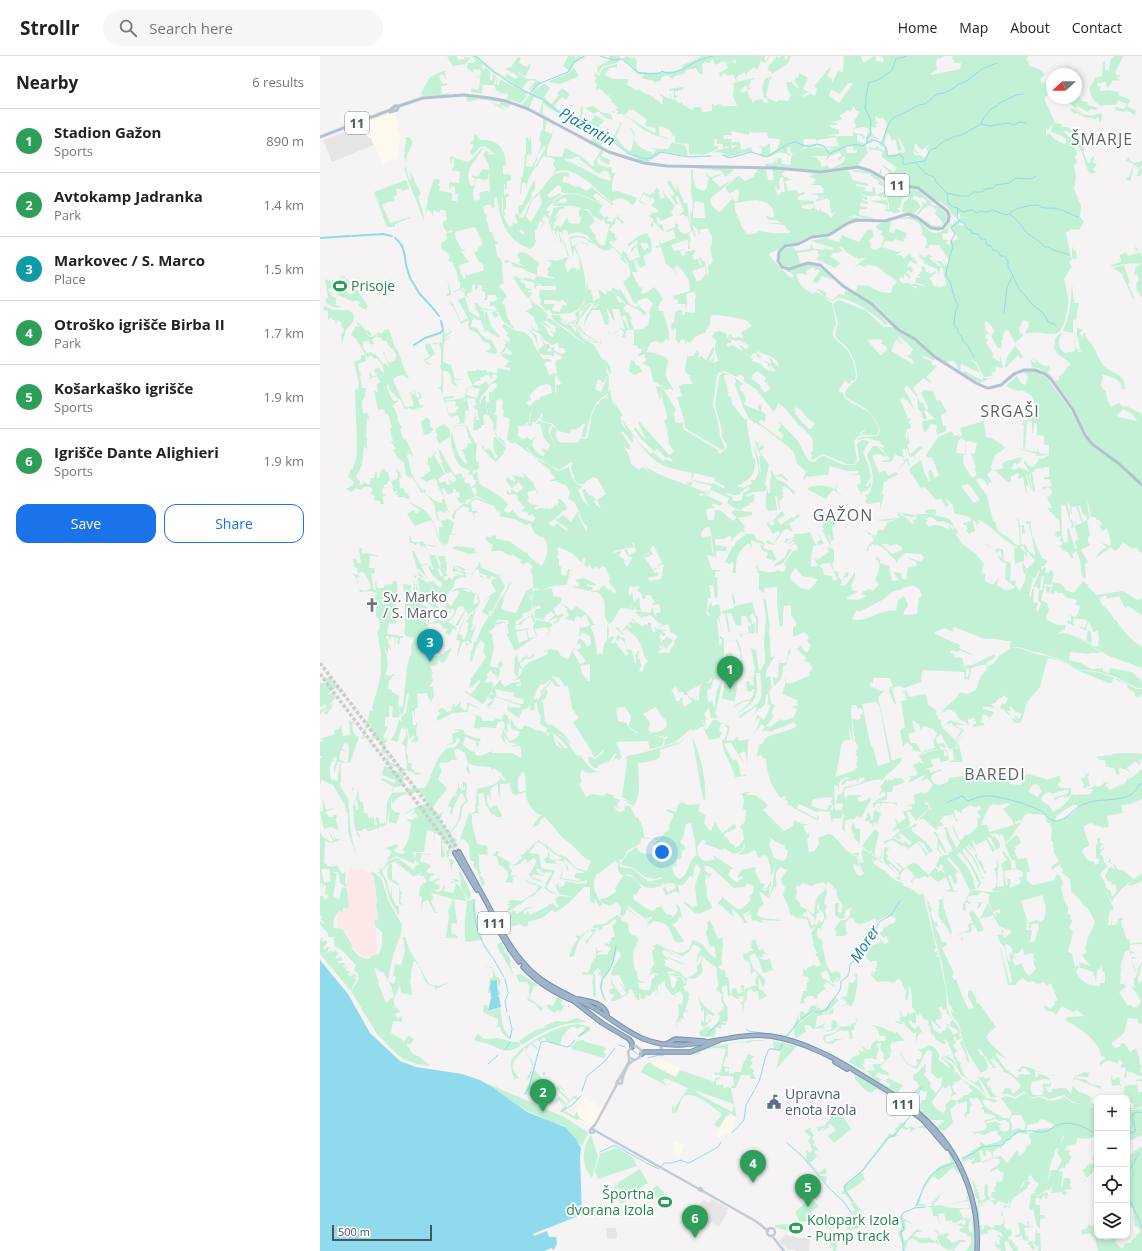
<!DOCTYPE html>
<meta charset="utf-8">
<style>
body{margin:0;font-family:"Open Sans",sans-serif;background:#f6f6f6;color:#222}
.controls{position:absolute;right:12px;bottom:12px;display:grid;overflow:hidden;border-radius:8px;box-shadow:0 2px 6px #0003}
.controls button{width:36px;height:36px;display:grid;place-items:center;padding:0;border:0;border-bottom:1px solid #e0e0e0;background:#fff;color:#222;font:20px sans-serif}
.compass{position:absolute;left:726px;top:12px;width:36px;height:36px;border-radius:50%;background:#fff;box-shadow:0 2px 6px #0003;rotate:249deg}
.scale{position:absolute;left:12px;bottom:10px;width:100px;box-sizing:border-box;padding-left:4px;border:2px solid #4a5661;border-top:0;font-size:11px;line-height:14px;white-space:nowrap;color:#4a5661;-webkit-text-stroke:3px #fff;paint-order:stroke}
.you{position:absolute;left:342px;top:796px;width:14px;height:14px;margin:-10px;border:3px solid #fff;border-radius:50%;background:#1a73e8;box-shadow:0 0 0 6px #1a73e833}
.badge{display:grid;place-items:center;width:26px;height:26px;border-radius:50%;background:#1a73e8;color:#fff;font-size:13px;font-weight:700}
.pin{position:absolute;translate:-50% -33px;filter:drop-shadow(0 1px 2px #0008)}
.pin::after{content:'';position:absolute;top:21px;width:14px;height:12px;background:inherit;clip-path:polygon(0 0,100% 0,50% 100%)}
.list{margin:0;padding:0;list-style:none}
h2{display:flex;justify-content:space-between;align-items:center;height:52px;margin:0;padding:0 16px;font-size:17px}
h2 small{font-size:13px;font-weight:400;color:#767676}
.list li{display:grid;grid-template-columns:26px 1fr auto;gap:12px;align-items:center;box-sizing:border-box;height:64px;padding:0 16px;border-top:1px solid #e0e0e0}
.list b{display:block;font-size:15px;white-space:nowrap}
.list p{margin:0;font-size:13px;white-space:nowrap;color:#767676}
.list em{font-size:13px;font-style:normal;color:#767676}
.actions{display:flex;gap:8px;padding:12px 16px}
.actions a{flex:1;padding:9px 0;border:1px solid #1a73e8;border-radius:12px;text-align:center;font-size:14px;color:#1a73e8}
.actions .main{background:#1a73e8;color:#fff}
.icon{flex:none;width:22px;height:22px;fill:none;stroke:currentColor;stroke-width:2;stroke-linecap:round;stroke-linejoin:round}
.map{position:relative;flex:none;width:822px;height:1195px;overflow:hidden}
header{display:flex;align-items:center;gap:24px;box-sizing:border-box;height:56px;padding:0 20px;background:#fff;border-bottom:1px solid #e0e0e0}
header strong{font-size:19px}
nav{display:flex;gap:22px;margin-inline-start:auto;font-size:14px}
.search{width:280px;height:36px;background:#f6f6f6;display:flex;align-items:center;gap:10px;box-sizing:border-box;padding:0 14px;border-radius:22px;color:#767676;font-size:15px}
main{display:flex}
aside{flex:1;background:#fff}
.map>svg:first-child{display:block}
</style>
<header>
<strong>Strollr</strong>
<div class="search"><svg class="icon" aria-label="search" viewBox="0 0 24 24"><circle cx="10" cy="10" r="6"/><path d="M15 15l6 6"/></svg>Search here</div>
<nav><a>Home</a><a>Map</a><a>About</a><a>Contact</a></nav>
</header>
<main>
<aside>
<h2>Nearby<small>6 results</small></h2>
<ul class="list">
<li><span class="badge" style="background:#2e9e5b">1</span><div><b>Stadion Gažon</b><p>Sports</p></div><em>890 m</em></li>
<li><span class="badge" style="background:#2e9e5b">2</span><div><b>Avtokamp Jadranka</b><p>Park</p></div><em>1.4 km</em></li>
<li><span class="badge" style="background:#0f9aa8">3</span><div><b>Markovec / S. Marco</b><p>Place</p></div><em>1.5 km</em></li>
<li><span class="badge" style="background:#2e9e5b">4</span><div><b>Otroško igrišče Birba II</b><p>Park</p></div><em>1.7 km</em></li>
<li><span class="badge" style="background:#2e9e5b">5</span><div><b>Košarkaško igrišče</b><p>Sports</p></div><em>1.9 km</em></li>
<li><span class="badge" style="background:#2e9e5b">6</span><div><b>Igrišče Dante Alighieri</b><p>Sports</p></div><em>1.9 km</em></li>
</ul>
<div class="actions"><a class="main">Save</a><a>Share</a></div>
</aside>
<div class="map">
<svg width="822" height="1195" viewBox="0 0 822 1195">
<rect width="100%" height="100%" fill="#f5f3f3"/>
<!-- commercial -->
<g fill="#fdf9ef">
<polygon points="29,54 34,67 26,69 24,68 20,58"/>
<polygon points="72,57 75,58 79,69 77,73 80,80 79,97 78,102 63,108 51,83 45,79 41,69"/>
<polygon points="342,1003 360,1012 355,1021 333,1010 330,1006"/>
<polygon points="264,1041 283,1052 276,1065 271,1070 261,1066 253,1061"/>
<polygon points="408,1057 416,1062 409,1077 403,1080 401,1083 395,1080"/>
<polygon points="355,1084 365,1089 359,1101 352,1097 356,1090 353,1088"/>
</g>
<!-- education -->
<g fill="#e6e4e5">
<polygon points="41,69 45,79 51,83 54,89 12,106 5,88 2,85"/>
<polygon points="383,1143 389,1148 391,1143 408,1152 406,1156 407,1157 399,1171 391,1166 390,1168 386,1166 385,1169 376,1164 377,1161 374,1159"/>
<polygon points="286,1172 296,1172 297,1180 295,1183 287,1182"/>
<polygon points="465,1179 479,1182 490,1182 489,1195 476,1195 473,1193 470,1194 466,1192 459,1185"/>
</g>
<!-- medical -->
<polygon fill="#fce8e6" points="30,813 45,815 54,820 58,863 55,864 57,899 42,900 36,895 24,872 20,873 17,870 17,861 18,857 22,856 22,854 28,852 29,851 27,826 28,818"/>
<!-- green -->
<g fill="#c3f1d5" fill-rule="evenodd">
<polygon points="126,0 128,2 128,0 137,0 138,4 144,3 144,1 140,0 151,2 145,8 133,10"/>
<path d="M149 0 157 2 180 21 209 38H205L207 40 201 47 187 43 188 38 181 37 179 41 180 36 176 34 174 29H163L162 38 151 36V33L159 34 160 22 154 20 160 21 161 14 154 13V17L147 12 148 7H154L156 3ZM157 4 175 18 201 35 180 23 179 29H177L178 22 177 21 176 28H174L176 20 173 18 172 24H170V15L165 11 164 14 162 13V8Z"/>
<polygon points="154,0 157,0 175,15 185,21 187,18 190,20 196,23 198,20 185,13 191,11 198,1 201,2 199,7 207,11 209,8 211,9 205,21 198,16 198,17 207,23 215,23 222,27 212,36 211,34 220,27 210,34 209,33 216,25 212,24 208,25 202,33 211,37 210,38 177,17"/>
<polygon points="248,0 255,0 255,2 257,2 259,1 257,0 266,1 263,3 259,2 260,4 254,8 251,15 233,22 249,15 243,10"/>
<path d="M289 0H299L301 3C299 5 296 8 293 8 284 10 282 9 278 18L277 11 290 4Z"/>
<path d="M307 0 312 3 314 1 317 4 316 11 318 15 317 16C325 15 334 19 343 15L345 16 362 14 363 9 375 4 382 0H446L444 4 446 5 449 0 450 1 446 6 447 7 442 6 441 4 437 14 434 11 425 19V16L416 21 417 24 416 25 413 18 407 20 405 17H403L401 22 399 17 408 12 406 8 414 5 413 8 416 7V3L407 7 403 5 395 9 393 3H392L389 7 385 6 382 8 383 18H379L376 12 366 14 364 18 355 20 352 23 348 19 342 21 340 25 335 26 334 29V25L321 22 323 21 324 18 319 19 303 3Z"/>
<polygon points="457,0 459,2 461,0 465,0 464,2 466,4 468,0 471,0 468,7 452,18 451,17 451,15 447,14 449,10"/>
<path d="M523 0H541L543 7 554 0 556 1V5L563 6 564 5 562 0 558 1 560 0H625L620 3 617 2 616 9 617 14 611 17V19L640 13 641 7H635L632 2 633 0H709L706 3 710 10 721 14 725 19 720 23 722 27 726 26 730 36 727 40 725 41V44L735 67 742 68 741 71H748L752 74 753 73 760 79 759 82 755 81 753 78 745 74 744 76 755 86 764 88V98L768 107H769L771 105 770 104 773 100 774 101 773 106 777 109 773 113 776 116 771 118C763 110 765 95 757 90L755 92 757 98 755 101 757 106 754 109 756 121 754 133 761 150 760 161 764 166 759 174 751 173 746 177 751 201 752 202V189L753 194 756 195 757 203 752 202 749 207 752 210 744 223C745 228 747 235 748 241 749 250 745 276 735 278 725 279 716 274 706 278V275L709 270 708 266 704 264 702 266 699 273 700 276V278L702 276 703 280 695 287 689 275 685 274 683 280V284H681L682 287 681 292H678L671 280 675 275 667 265 664 267 666 272 662 274 665 273 669 278H666L665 282 668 283 666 287 674 299 672 300 675 303 680 306V298L683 312 677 311 675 309 676 315 671 317 673 320 664 321 656 306 651 303V304L655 307 660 316C652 315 648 310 641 308L640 314 643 317 644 315 662 324 663 322H673L668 323 660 327 639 315 636 307 633 305 626 306 622 305 609 294 600 285 575 269 554 247 528 233 520 226H522L527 232 536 236 538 229 549 230 560 236 571 237 573 229H575L577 225 562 215V214L555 210 546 209 545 211 540 209 534 211 546 202H540L541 204 527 197 522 190 519 192 522 194 521 196 513 197 510 201 517 204 516 205 521 207 515 212 496 203 499 200 497 194 477 197 480 207H482C471 212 455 214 461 196L466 192 472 191 474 192 476 195 490 193 491 188 494 193H500L503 195 504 192 513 194 514 192 491 185 508 181V183L519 186 522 179 539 186 548 173 549 176 550 173 552 174 554 180 549 185 551 188 550 192 556 194 561 191 564 181 560 178 563 176 557 173 556 170 561 167 570 165 571 166 569 176 574 177 576 173 587 177 585 183 583 182 584 184 583 186 575 183 572 186 565 185 562 191 578 196 580 195 581 196 576 199H581L584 203 589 197 592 202 594 201 597 207 596 208 593 206 590 205 587 211 590 210 593 213 591 218 589 214 586 216 590 219V224L584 217V222H582V219L579 224 584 228V227H588L596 233 597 230H593L591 227 607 231 602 228 595 227 596 221 599 222 600 220H597L602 215 601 212 602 210 605 211V215L611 218 615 215 617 216 608 223H610L614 230 617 231V228L619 231 627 229 624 220 623 212H620L619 218 617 213 603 207 605 205 601 203 599 200 600 198 603 201H606L608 198 612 201 610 202V203L621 211 622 210 613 203 617 205H621L625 211V207L622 203H623L627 210 628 209 629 204 619 189H609L608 193 605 191 607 188 606 182 601 178 603 175 601 172H602C598 163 589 162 580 163V162C585 162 590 159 595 162 608 169 609 185 627 172 630 160 631 157 622 149 638 160 628 163 628 177L622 178 623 184H627L628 185 626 186 628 189 630 188 631 191 630 185 636 184 638 182 630 171 631 167 633 169 635 164 639 166V169H641L643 170 644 168 638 164 640 162V158L637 157 635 162 627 151 621 146 614 144 602 134 593 130 577 128 571 126 559 118 560 114 562 113 561 119 575 126V124L567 120 569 116 562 110 563 109 573 116 577 112 561 100 563 97 561 95 549 93 548 91 556 92V90L559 91V92L563 95 565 94 564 91 559 89 560 87 553 84 547 88 546 86 551 82 560 86 563 85 551 81 546 85V80L550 78 547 79 549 75 548 72 542 71 533 73V72L536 71 534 65 539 57V55H536L534 50 530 56 529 54 520 59V61L523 63 511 67H518L516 69H510V71L519 74V78L508 79 509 80 515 79 518 82V80H533V77L543 78 545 83 542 82V80L537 79V85L544 87 519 90 518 85V89L516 91 525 89 527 97H535L537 96V93L533 95V90L526 91V89L545 87 548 97 536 111 502 115 445 111V108L454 107V102L456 107H457V103L461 102 462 108 471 109V101L476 96 472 99V97L470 95 471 91H469L467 92V96L471 99 470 100C454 90 455 105 440 100V98L442 96 441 91H439L438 90 444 91 450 87V98L457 93 460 85 459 83 448 82 447 76 437 77 429 76V79L411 75 412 79H403L404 83H412L411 92H414V91L417 90V89L412 90V86H420L421 94 431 91 433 97 426 96 414 100 406 101 404 97 398 96 392 97 398 94 410 91 407 90 403 92V88H397V83H395L394 90H398V93L383 99 369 98V89L366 87 364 88 355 86V80L351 79 352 77 348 73 339 70V79L347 82 349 84 338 79 339 81C333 78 327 76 321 72 314 66 310 60 300 59 313 61 323 72 335 77L336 73 330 70 328 71 325 69 327 64 314 54H309L305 59 292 56 294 55 297 58 298 55 295 54 298 52 291 45 292 44 289 41 290 40 289 39 288 40 279 32 276 34 277 29 274 25 277 23 274 19 276 17 279 20 283 12 297 8V11L289 12 285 19 293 23H308V26L306 28 317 35 318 33 324 37 334 41V43L339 45 342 49 343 42 338 37 350 43 351 35V43L354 44V34L350 35 349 33 363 31 364 33 355 36V39L358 40 355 42V44L360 48 362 45 363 49 373 54 374 51H381L382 56 392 55V47L395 50 399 48 401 49 402 48 403 50H417L413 39 414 30 413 27 434 22H436L431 24 428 31 429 32 430 30 431 33 428 34 426 29 420 34 423 37 428 34V37L430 43H432V47L436 44 442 43 443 46 448 47 447 42H444L442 31 445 23 451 20 452 24 450 23 446 39 449 43 457 46 458 44 468 45 471 39 469 37 470 36 468 35 466 26H472L473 28 477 33 479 31 474 24 479 20V17L488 22 483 33 489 36 482 39 483 41 491 38 495 40 497 34 495 30V29L510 11V14L507 20 512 23V28L518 15 523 16 524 2ZM528 27H533L519 47 509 40 511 33 520 38ZM555 60 558 62H563L567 68 563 84H560L551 78 552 77 550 75 552 71 556 72V68L559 67 556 66ZM731 69H732L731 76 742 80 746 83V87L744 88 734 83 730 77 726 80V71L728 75ZM568 76 572 85 575 83 578 94 583 95 582 94 578 82H579L585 93 584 97 579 96V98L568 99 567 92 564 88ZM516 81 518 90 507 91 497 88V84ZM483 83H496L497 89 506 92H515L508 94C497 89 489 91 478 95L485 91 496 90 495 88 484 89ZM595 87 602 94 608 89 609 90 606 92 608 97 604 102 600 99H593H595L593 96V95L599 98 594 93ZM520 96 522 100 517 102 518 105 522 102 523 100H524L526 103 524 104V106L510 113 507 109 502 111 501 109V107L496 101 490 100H507L506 105 509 101Z"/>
<path d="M794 0H803L795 17 798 20 796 22 800 18V21L796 22 799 23 800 25 793 24 788 32 786 29V26L777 27V30L782 31 780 32V35L789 34 799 36 798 39 811 44 807 50 816 55 815 59 806 54 805 56 795 54 796 51 804 53 807 48 798 44 796 49H784L782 50 784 44 782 50C776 49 768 38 770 31 771 28 774 26 775 22L782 20 783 7 785 5V14H789L790 5Z"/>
<polygon points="254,12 259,20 241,28 228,26 249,17"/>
<polygon points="125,14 126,24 123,18 119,20 122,28 127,27 127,29 121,30 121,32 123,32 121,33 122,38 129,37 129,39 104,40 101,37 110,21"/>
<path d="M225 28 230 32 224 41 231 48 239 39 237 38 242 32 250 38 246 44 242 41 234 50 238 54 259 62 261 57 260 54 262 50 263 51 262 54 263 58 261 60 262 61 271 66 275 59 284 64 282 68H280L278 72 294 80 301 68 297 66 302 67 296 81C301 87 303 93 311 95 314 82 317 81 308 70 310 72 312 73 313 75 316 78 314 78 314 81 315 90 324 94 332 96V99L336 94 330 91 337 93H348L352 86 364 89 367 95 368 100 343 96 328 106 317 105V102L305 96 308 97 291 82 266 69 263 72 253 67 255 63C241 57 234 58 223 47V58L235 65 219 57 223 44 214 41 209 52 203 50C204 43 218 30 225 28Z"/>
<path d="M756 37 762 45 768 46 767 49 779 52 776 54 770 53 768 56 758 50 756 52C761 57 768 61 775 59 777 58 779 57 781 57L782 59 781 66H779V62L776 61V63L764 61 757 57 754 58 750 54 752 52 765 60V59C758 55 751 50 747 42H756Z"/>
<polygon points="147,41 177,44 191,48 188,52 181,49 181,50 185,53 184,54 169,45 180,49 180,46 159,43 149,46 146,44"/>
<path d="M272 50C275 51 278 54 281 56 288 59 292 55 293 64L286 62 278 55 274 58 265 52Z"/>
<path d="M223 62 234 67 233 70 232 67 227 64 225 75 231 78 233 75 231 83 227 92V100L242 101 245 92 261 100 273 111 275 108 273 107 281 94 255 79 292 98 284 95 281 100 290 104 289 109 280 104 281 102 279 101 277 104 278 108 288 112 291 111 292 117H295L292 126V136L298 135 317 142 314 148 312 149C306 143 299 139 292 146 278 137 257 109 238 115 235 116 232 118 230 120L236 113 233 108 235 104 232 102 223 100 216 112 215 111 208 124 206 134V127H202L201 138H200L201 121H203L205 98H206V82L208 81 209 85H210V81H211L212 98 207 99 206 110 212 111 217 101 218 102 214 110 215 111 226 91 224 90 217 100C220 94 223 87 219 83L221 75 223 74ZM254 101H261L260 104C268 108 273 115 280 118L281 115 285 116 282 113 290 117 288 118H290V121L291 122 290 125 281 122 260 111H257V109L245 104 244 102 253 103Z"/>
<polygon points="279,77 286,81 284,82 281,90 292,96 271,85 273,80 277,82"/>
<path d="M156 78 160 84C177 83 184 90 186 107V109L183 110V118L193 119H191V124L187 125V133H185V128H184V140L185 138H189V141H186V153H184L185 159 184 160 183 154V141H182V155L187 168H188L190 171 193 169 203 179 204 176 201 173 200 175H198L191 166 195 168 198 167 195 159 197 157 200 162 201 173 200 162 204 161 211 143 218 137 219 139 212 143 206 161 211 166 222 147 219 136C229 126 232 112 250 118L248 121 244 120 242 126 248 127 255 131 258 130 266 135 272 131 283 141 294 148 292 149V152L291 148 276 137 273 140 277 144 286 149 259 138 243 137 241 136V131L238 129 227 139 230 142 240 137 242 138 235 143 232 148H231L226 153 227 155H230L228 159 230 160 228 164V162L224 159 222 164 225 166 224 167 220 174 223 166 220 165 218 169 217 174H215V183L216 185 214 190 210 193C185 183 180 165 177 141L174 142 175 151 172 152 171 149H166L163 151 164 156 167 160 166 163 170 176H172L175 185 178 187V188H175L177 200C186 205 180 218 184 227L179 230 186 239 187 241 185 242 182 247 185 249C186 262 189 263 195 274L182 264 178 256H176L179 260 174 262 172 256 175 255 164 254 162 251V246L165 245 162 247 163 252 176 255 177 253 174 250H170V245L173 246 178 243 175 239H168L167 244H164L166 240 165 239V236L162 235V229H158L157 233 155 234V229H152V234L153 235 147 238V240L153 244 145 240 149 255 159 262 160 259 156 254 155 247H157L164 255 165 264V255L167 256 171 270 180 280 178 282 173 278 172 280V278L167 274 165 276 164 275 165 274 163 271V268L161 267V264H157L154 261V263L152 264 151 271 157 272C160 278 163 281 169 284L170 282 177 294 176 298 166 296 170 293C172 288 168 287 164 286L158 278 149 273 148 270 149 264 141 268 133 250 131 249 128 245 132 248 130 243 134 249V250L141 266 148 262 138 244 145 241 144 235 142 237V234L131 236V243L130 239 128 240 126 239 129 237 128 226 126 224 128 225 131 236 140 233 145 235 144 232 140 233V226L138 224C138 218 135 211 132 206L128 205 130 201 126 195 122 194 121 187 124 186 127 183 126 177 133 176 131 174 127 176 123 170V165L127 164 125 154H120L119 157 114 154 113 156V161L111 156 107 153 105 162V160L108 141 114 123H119L120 124 118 130H120L119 135 132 137V145H137L138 138H135V131L131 130V133L129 132V126L139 127 140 116 132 114V111H134V102H133L131 107H130V100L147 106C155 103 156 96 163 92 156 105 142 115 151 130L154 129 155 122 152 121V119L158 121 162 113 169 114 168 123 162 124 159 122 156 123 153 138 154 145 160 143 159 137 165 135H169L170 142 169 109 163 99 166 95 169 96 168 98 169 99 171 98 173 99 174 97 165 90 160 91 153 99 150 97 154 89 150 87 154 84V79ZM155 171 163 188 157 193 158 195 154 196 159 206 163 208 164 214 149 219H147L145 214 146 221 144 223 141 218 139 209 149 206 141 196 145 194V193L142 194 134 179 136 182 135 177 137 175Z"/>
<polygon points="89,81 93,86 87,100 86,107 85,102 84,102 86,81"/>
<polygon points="810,101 809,104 814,107 822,105 822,110 819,110 822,114 822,118 820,119 821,120 817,120 819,112 814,109 810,125 806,123 808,121 809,121 814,108 807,105 806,106 805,105"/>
<path d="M86 111 89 124 91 123 90 115 101 138 98 140C100 149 104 156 104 165L86 118 84 113Z"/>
<path d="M373 112H414L413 115 405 121 403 117 392 123 400 131 415 122 391 142C389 149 394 153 400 156L412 143 410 138 415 146 418 144 419 137 418 133H416L413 136 409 137 405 131 413 125 416 121 419 120 425 125 434 121V119L438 113H446L448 124H453L454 122 452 113 466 114 461 118 459 127 460 130V133L457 134V131L455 132 458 140 462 136H465L463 121H460L462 117 464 121H467L468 123H473L465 125 468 135 476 134 479 138 484 136 485 138 479 140 478 144 495 145 493 148 482 149V152C488 153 492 155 495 149V153L499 155 501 152V155L508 158 511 162 516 155 512 158 510 152V145L507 142 496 146 497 143 503 142 505 140 499 142 498 139 490 138 503 137 504 133 505 139 504 133 498 127 500 129H489L493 128 495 124 498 126 495 123 490 121V120L494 118 482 116C491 116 499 118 508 117 526 115 541 110 557 120H553L558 121 564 126V129L571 132 572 129 593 133 600 136 612 147V149C616 150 618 150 621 153 631 160 625 169 616 172 602 169 600 157 584 157L588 156H582L583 147 589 142 586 140 582 144 580 152H577L578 154H580V156L575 157 570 155V156L565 155 567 149 550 145 567 144 568 149 567 153 569 154V147L567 142 557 140V138L566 135 567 132 558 128 559 125 552 121 553 120H551V118L534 116V114H528L533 124 548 128V130L536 128V130L547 132 544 133 545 135 552 136 553 131 555 132 556 140H547L541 138V139L547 141V144L542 142V144L548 146V148L541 147 540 150 547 151V153H540L539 159 555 162C546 164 541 161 534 159L533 161 528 160 530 162 536 161 539 162 529 165 511 177 498 179 497 177V179L490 180 477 187 465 189 458 194 450 197 449 199C455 207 464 215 471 222L474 220 470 216H467V214C474 214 479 211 486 209 498 207 506 216 514 224L502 220 498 227 495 226 493 228 494 223 500 215 499 213 495 214 493 211 486 215 487 219 480 217 476 219 482 231 493 238 495 236C502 237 506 244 512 247L516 268 513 276V280C517 286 523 289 527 294 532 300 538 317 535 324L530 325 531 327 529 328 526 325H525L518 335 523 337C526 349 545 350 552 360 555 364 557 370 559 375L557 379H546L541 377 545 375V374L539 377 540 378 545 379 538 380 534 385 537 404 535 408H527L503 398 492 404 490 402 492 401V399L490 398 493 394V384C489 378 484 373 478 368 471 361 467 352 458 347L456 354 453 355 437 334 424 325V321L419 318 417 321 405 315 399 316 397 320 393 349 398 366 400 380 405 392 402 394 400 393 365 372 364 364 357 341 362 340 359 330 363 328H373L370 322V319H368L365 315 367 300H374L376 294 379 297 378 302 381 300 386 304 394 290V294L389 305 392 304 395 299 393 307 399 305 395 295 396 284 392 281 395 276 399 275 406 277 407 282 411 284V287H407L406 291 413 289 433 303 432 305 441 308 445 313 450 315 451 314 453 316 455 314 450 309 448 311V308L444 305H446L450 308 451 306 449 302 453 304V306L458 311 459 308C452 298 448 301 438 295L436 297 442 301V302L437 301 436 297 432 298 431 301 422 295V293L419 290 420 289 426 293 429 290 420 284 416 285 408 282 409 278 412 279 413 282 418 281 423 282V279H421L422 276 432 270C430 268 428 265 425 264 414 261 402 259 391 259 389 265 392 269 386 274V276L375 281 370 287 367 285 366 289 365 284 361 283 359 288 355 282 356 280V273L354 272 352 275 351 271 352 269 351 267H354L355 256 359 254H362V259H365V256L375 257V242L376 241 375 235 366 238 367 247 366 254 365 248H358V242L356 244 354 243 353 240 370 235 369 224 358 209 354 212 359 220 353 213 346 208 341 191 336 192V190H340L339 183 341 188 356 182 353 173 348 176 345 175 355 171V167L359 169 357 172 363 178H365L371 175 368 161 362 158 360 160V158L364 155 358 140 355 141 358 148 356 149 348 135 352 140 355 138 347 126 349 125H350L356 135 357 134 356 127 364 147H367C369 154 368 161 371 168L370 159C374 153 373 147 372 141 371 135 371 120 371 114H373V121L376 132 384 135 386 133 389 122 386 120 387 116 388 120 392 121 402 117V115ZM594 139 600 142 602 141 607 145 605 148 601 145 603 150 596 158 598 159 604 152 610 149 617 154 615 157 623 167 619 170 611 169 594 157 601 151 597 145 592 143ZM435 144C446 145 455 149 454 161L452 162 445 159 449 164H457L461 167H447L464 169 468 174 470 175V177H452L438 175 437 177 427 179 423 172 421 170V168L415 155V147ZM375 145 384 147 385 162H373V154ZM372 168 377 173 380 179V174L388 172 392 181V187L390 192 393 205 387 212 389 214 387 222 386 211H385L386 218 381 224 377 226 372 215 386 210 384 204 382 205 381 201 379 202 382 209H380L378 203 374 204 372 199 376 196 374 194 364 196 366 199 362 200 360 195 368 193 354 195 351 189 369 183 368 185V193H370L369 186 371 185 369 177 372 175 375 183 374 180 376 181ZM438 315 446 322 444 325 451 332 446 336H444L440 331 441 330 431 322 434 317ZM477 351C483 355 487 364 493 366L495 368 491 373H489L481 365 475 357 476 356 474 353Z"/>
<polygon points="86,124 89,133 82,135 81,133 76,133 77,139 73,141 75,144 72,146 70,145 62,149 70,167 90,161 90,162 75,168 75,171 67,171 54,136"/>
<polygon points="215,125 215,133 211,137 212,140 200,160 198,156 199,149 202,149 213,126"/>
<polygon points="336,132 340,135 338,137 341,143 345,141 342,135 345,133 343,136 355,150 351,156 353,159 352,160 341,165 338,161 336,162 339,169 342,168 344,174 343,175 334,166 333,167 333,171 330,169 334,164 328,159 331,159 333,155 333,157 335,156 336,157 339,155 331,149 335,145 332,141 330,143 329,141 323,138 320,145 326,149 319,146 323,136 330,139 332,137 334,137"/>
<path d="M251 138 260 139 283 149 279 156 285 162 287 160 289 162 287 164 288 166 290 165 292 167 294 161 296 163 298 159H299V162L304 166 301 168 300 164 296 163 294 168 289 174 295 178V181L297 183 294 186 290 185 289 187 301 198 303 196 301 193 306 197 310 205 320 201 317 191 314 192 313 195 311 196V193L318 187 317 184 309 190 307 189 320 179 327 177 331 184 332 192 329 191 327 187H320L324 195 328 191 331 192 332 193 331 196 323 200 326 209 320 212 317 204H316L318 213 315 204 314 205 317 216H312L316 226H317L320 232 323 231 321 238 326 237 334 231 343 242 338 251 339 255H343C345 266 350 272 349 285L345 283V285L341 287 335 285C326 288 330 291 326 296L336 297V298C357 303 344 308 346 320 347 325 352 330 354 335L350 333 344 334 341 329 334 326C330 318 334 310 323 308V306L326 305V302L324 301 326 298 319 300 318 298 321 297 322 293H318V290L313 289 314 288V274H310L305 259 302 261 303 264 305 265 309 274H307L305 279 306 282 302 281 304 276 301 273H299V275L298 276 289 278 288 275 290 278 298 275 300 272 305 273 299 253H292L295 264H293L288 253H287L286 251 281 248 286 251 289 262 288 263 289 268 285 269 280 254H272L263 271 266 260 274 249 272 248 259 264 258 271 255 267 265 253 259 256 260 258 257 264 253 267 265 281 274 286 275 285 265 279 258 272 264 262 260 270C263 278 271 281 278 286L281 285 282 290 280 286C270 290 258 274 252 267L247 269 241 263 242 259V263L247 268 257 263 255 257 270 248H278L273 251V253L280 248 270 247 259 254 264 247 266 240C259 260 250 257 232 258L229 253 226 255 220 248 221 244C219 242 219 238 220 234H236V230H216L215 234 214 231 215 227 220 230 222 229 201 223 200 226 205 228 206 232 214 234 208 235 207 236 213 237 209 241 219 251 204 238 194 223 193 222 197 220 198 222 204 223 205 221 214 224 217 220 234 223V221L227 220 229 215 227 214 232 207 226 204H233L236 205 248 201 241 176H239L242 186 241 188 238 174 236 177 239 188 234 174H232L236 189 230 169 233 165 229 168 228 167 234 152 243 150H235L240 146 245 147V145H247L246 142 241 143 234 150 233 148C236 141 244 138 251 138ZM244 150H253L261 152 259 155V161L261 160 262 161 259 168 249 167 247 162 240 172 238 169 236 170 235 173 233 172 234 167 240 158 234 163 240 153 245 152ZM262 153H268L274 162 275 160 281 165 283 163 287 169 288 168H290C288 174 288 179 285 186L286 188 283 190 279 188 275 181 276 180 269 171 275 165 268 155ZM247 174 248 177V179C256 174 267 176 272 185H271C264 180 257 177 249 182L253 201 254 193 259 200 260 213 256 214 255 211 254 213 253 210 252 213 250 212V215L247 216 245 208 249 200 242 179 243 174ZM259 181 267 183 268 186C278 187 278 196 290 194L291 191 295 194 303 201H300L305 207H307L303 202 304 201 309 208 308 209C312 219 311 220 303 226L314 247 317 248 318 245C325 241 327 241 333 247L329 257 330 260 328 270H325L324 273 314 274 310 264 312 263 309 257 305 255 304 251 307 248 320 255 324 260 327 257 318 249 316 251C306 247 309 245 304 239 303 236 301 235 300 233L299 235 294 232 291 233 297 240H299L306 248 305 249 302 245 301 247 299 246 296 242 297 241 291 234 290 236 285 233 287 236 286 239 278 233 280 242 273 245 271 233 268 234V227H267L266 237C266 221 262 204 255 191L259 186 270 189C263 185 258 185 253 191L250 183ZM224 244H233L241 246V244L244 245 247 248V250L242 249 240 256 233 255 232 253 235 248H224Z"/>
<path d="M815 190 822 199V207C817 209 810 205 804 209L810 227 808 228 815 244 811 239 802 218 793 212 804 209V208L792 211 791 209 801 206V203L789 209 800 203 801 202 799 200 806 196 808 200 819 197V195H816Z"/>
<polygon points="199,196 206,197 219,207 221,205 217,212 217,219 204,214 205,213 192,210 191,206 185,207 184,205 186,204 206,211 199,207 200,204 197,200"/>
<polygon points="822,207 822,242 817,234 816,227 819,224 817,217 815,220 814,217 816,211"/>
<path d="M22 219C33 227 42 240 48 251L46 252 47 254 38 250 40 246 35 244 34 246 16 238 19 236 17 234V233L20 234 22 232 17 230 18 227 27 233 26 236 32 239 34 234 33 232 35 233 24 222 20 221Z"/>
<path d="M5 223 12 226 11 233 9 232 8 235 12 237 11 240 16 242V249L22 251C14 252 8 251 5 243L8 242Z"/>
<polygon points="752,228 754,247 759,247 756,263 753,264 753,277 743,275 750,254"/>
<path d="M496 232 506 236V241L512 244 516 241 518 238 524 239 526 234 552 249 568 268 565 269C558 260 530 241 518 242 516 242 515 244 513 245L507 243Z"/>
<path d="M209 244 224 254 228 260 226 262 227 263 229 262 272 293 246 272 234 265 231 260 232 259H240C240 264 243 271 250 269L256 276V273L263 282 274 289 282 303 286 305 290 310 291 317 290 318 286 310 287 319 284 326 282 327 279 334 282 325 278 323 275 333 281 336 286 324 288 315 289 325 288 336 290 334 292 346 298 354 293 345 291 336 292 342 303 360 300 361 302 368 308 376 301 362 316 383 312 380 313 384 312 388 311 385 304 376H301L310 390V393H308L303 390C306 394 311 402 311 408L319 414 322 411 332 418 323 410 343 420 383 435 390 440 380 437V439L377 440 385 439 403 447 400 450 393 447 392 449 396 452H391L386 454 388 464H394L395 454H400L413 465 417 462 412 457 414 454 432 456V459L418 462 425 471 423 473 425 475 424 477 420 474 423 478 420 476 410 486 412 482 409 480 403 483H395V489L407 491 406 495H396L397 503 394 498 390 472 389 471 384 472 381 478 382 482 391 480 392 496H393L395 502 392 500 387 499 392 514H400V515L395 516V521H398L397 526 398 541 395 542 393 529H389L391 542H388L387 553 386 555 388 560H389L390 558 387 555 391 545 392 550 399 548 401 559 399 560 402 577 398 561C396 567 400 581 399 589H401L402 583H400V580L404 583V614H400L398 625 396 623 393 624 391 633H390L392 621 388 626C385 626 370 634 367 636L368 639H364V636H359L355 629V631L351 634 354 638 356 645H359L361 641 363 642 362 645 364 651 372 646 368 641 369 640 372 644V640L375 645 379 644 380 631 384 627H388L391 625 390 632C385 636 388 642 389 647L392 644 394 651 395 652C396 643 394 633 402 626L396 655 393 660 396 657 398 661 393 663V660L391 663 389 651 384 658 387 663 385 664 386 671 382 663 381 665H383V666L375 671 383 667 385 673H387L393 664H397L400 667H404V668H401L399 675 402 677 399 682 389 684 383 670 372 675 371 674 372 672 355 686 344 690 345 683 348 682 347 680 344 681 330 678 328 675 329 674 331 677C337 676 344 675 347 670L346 664 342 661 336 651 323 658 330 666 328 675 329 678 344 682 343 688 341 689 342 690 330 693 328 685 296 686 300 695V699L302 701 299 704 296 702 292 706 297 698 295 697 289 705 279 709 277 712H275C271 710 267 705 269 700L275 703 283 697 284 693 276 701 272 699V696L253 666 258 663V661L252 652 248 630H244C242 624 238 620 231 620L241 631 235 630 232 625 221 638V635L231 625 230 624 223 629 221 628 216 635 208 652 202 654 199 662 187 654 189 647V651L200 652 201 649 191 647V646L175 641 171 650H169V651L178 653 169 652 167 649 173 644 170 642H168L170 638 174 639 173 637H171L174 630 176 629 180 624H182L181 626 185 631 191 627 200 626V627L196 628 197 631 201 630 200 623 193 625C197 622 204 618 202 612H199L198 621 196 620 194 616 195 601 197 599 199 607 201 605V603L207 599 209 602 214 598V601L208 603 207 602 200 607V610L203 612 208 607 228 598 227 595 223 596C227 593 233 593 238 595L241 600 248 603 254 592H255L253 596 260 608 266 605 257 594 261 592V589L258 587 256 590 259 582 264 585 267 591 271 588 270 580 262 576 259 581 260 570 262 572 270 569 266 558 260 562 258 560 255 562V565L245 563 249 559 246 555 247 553 241 546 233 553 237 560 242 557 244 559 239 563 240 568 239 565 234 568 233 567 238 563 237 562 228 565 233 569 229 572 231 575 229 576V579L224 580 228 579 229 574 227 571 215 573 217 580H216L213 571 216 564 228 566V565L235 559 231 555 223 563 225 564 215 562 214 556 216 553H220L221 550H217L213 553 212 544 214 537 211 543 210 541 211 538 209 541 212 545V554L202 558 203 561 206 559 195 566 196 569 199 568V566L212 559 211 555 215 564 214 567 211 560 202 566 203 568 195 570 196 574 210 572 207 574 209 582 215 581 195 595 185 575V572L186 577 189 578 187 568 189 567 187 564H177L176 567 181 565 187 566 175 569V571L169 576 172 578 174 592 170 610 178 612V607L181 605 183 608 181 612 179 610C181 616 180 618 177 624V620L172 617 171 614 166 619 168 621 165 626 168 627 170 625 173 627 172 634 163 648 144 636 145 635 150 638 152 637 161 625 159 624 152 631 149 632 151 623 166 601 163 595 165 588 161 584 156 592 152 605H150L151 596H149L152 595 154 586H156L162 571 169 560 162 556 170 541 165 543V547L164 544 176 535 171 527 174 522 176 523 177 522 171 520 170 522 171 523 166 522 167 520 161 517 160 519 165 522 160 521 159 514 156 513 153 517 154 519 146 517 145 519 148 522 142 521 135 524 133 532 125 540C115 541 114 532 108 526L113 525 114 527 116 525 115 528 121 532 122 527C115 522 111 519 108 510L110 509 112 514 114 513C108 504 112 498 104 490L101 491 99 487 95 489 93 487H90L89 481 91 480V485C94 487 100 486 103 485L104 488 117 490 115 491 105 489 110 499H115L120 512 117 513 121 521 123 519 120 513 121 511 120 509 121 508 118 500H125V501L126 502 125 505 127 507 126 510 127 511V514L125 516 128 520H123L125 525 128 523V521L133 524 134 520H140L134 519 138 518 143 520 144 518 138 515 132 516 134 510H139L145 513 144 515 135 510V513L151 518 158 510 159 504V506L161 507 160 511 178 519 181 518 179 520 185 530 172 555H169V559L171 560 180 542 185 537 188 529 192 525 183 543 184 544 181 552 187 555 196 557 206 535 209 534 210 532 213 533V536L215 534H223L232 532 233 540 242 542 241 546 252 555 256 550C263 555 272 560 273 568H277L272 569 270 571C276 580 276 589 277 599H279V596L282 599 284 589 287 583V567L289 575 288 582 295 580 291 586 293 588 294 586 296 587 306 600 309 598 306 594 307 589 300 582 298 585 296 584 297 582 296 581 298 579 302 582H304L308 594H312L315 608 316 607 315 599H316L317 595H319L318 603H320L321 610 319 614 321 616 323 615 325 608 328 605C323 600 323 593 320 587 318 581 311 577 306 573L302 576 304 579H303L296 573 297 571H298L301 576 307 569 311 572 312 571 308 567 311 566 314 568 315 567 311 563H313L315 566 323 570 325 568 327 570 328 566 332 568 331 570 333 577 336 575 334 570 337 573 349 575H341L346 578 344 580H342L343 577H342L339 580 341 583 340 587 347 581 353 584 346 593 341 587 345 594 340 589 339 591 342 593 338 595 339 598 344 596 347 597H349L351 592 355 588 354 585 358 580 350 576V573L348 568 340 571 339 570 343 569 342 568C336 567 335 561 329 559L326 561 324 560 322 562 315 556 317 555 330 557 333 551 334 558 337 562 336 557 341 556 339 548 333 549 332 548 335 546 330 539H326L325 543H323C322 539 321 536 317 535L320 531 318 530 314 531 310 530 309 535 308 536 310 540 312 535 314 547 318 542H320L319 544 321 555 316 554 315 550 314 554H311L310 546V553L301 552C296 557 295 565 289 568L288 567C280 555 291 547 277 536H272L270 535 279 534 284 529 288 534 290 533 294 538 297 536 289 526 290 522 285 511 283 510 279 513 276 510 273 513 270 510V508L267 511 264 509 266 504 264 501 261 506 253 498 239 491 237 493 239 498 236 501 239 503V510L241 511V519L246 520 248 513H250L247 529 233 530 222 534 213 532V520L210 514 213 511 208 506 203 509 200 506 202 504 192 498 191 500 183 496V495H171L173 489 165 483 167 480 170 482 173 479 176 480V483L189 485 206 497 207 496 209 500 221 510C228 503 230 489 223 481 215 481 213 474 210 467L206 469 194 463 179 460 181 457 178 453 179 458 174 450 156 443 151 446 152 455H158L157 457H154L155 463 152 456H149V452L143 450 136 456 134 464 127 454 124 457 122 455 117 456 119 465H118L115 455V450L112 445 104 436 101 437 97 428 92 421 90 422 86 419 84 406 78 403 74 395H71L76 393 72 387H70L73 385 70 373 72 371 68 358H65L64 353 58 354 54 335 58 336 57 328 60 326 57 320 50 323 49 316H50L52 321 57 319V316L56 317 54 314 58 311 61 315H62L64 317 63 310 57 302 53 303 54 302 50 299 48 302 47 301 36 283 31 279 36 270 39 271V269H37L38 266 46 275 48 274 52 278 50 280 45 276 49 281H53L54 278 55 279 59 276 60 278 63 277 64 274 69 273 75 292H73L77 293C82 303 82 312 89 321L87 322 82 319 76 321 73 324 85 350 87 351 94 350 90 335 93 339 95 338 94 335 95 334 96 341 98 342 100 341 98 336 99 335 102 341 98 344 100 349H102L103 351 91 354 89 352 85 353 80 343H78L75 339 71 336 68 328 66 330 73 345H76L77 344 78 345 72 350 74 351 78 362 77 363 82 372 80 373 84 384 86 383 93 399 92 401 91 398H88L87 400C89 406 90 410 91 416 91 418 101 433 103 435L105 433 106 438C110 441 117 447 122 447V444L124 442 117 428 118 427 114 422 106 426 103 423 102 424 101 422 107 417 111 415 109 409 107 408 108 406V401L111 402 115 396 120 394 134 418 136 419 143 416 141 417 143 422H146L144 424 146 428 149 427 155 441 148 444 146 443 145 448H148L150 445 156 441 170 447 155 439 157 436 155 431 152 432 151 431 155 429 156 424H154L152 418 148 419 149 418 148 416H150V415C147 413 144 412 141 411 135 405 128 384 132 376 134 386 138 403 146 408L147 407 143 395H140L146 392 148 390 147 388 152 387 148 380V377H147L146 369 135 370 134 374 133 371 147 369 151 380 157 389 156 396V405L159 406V412C155 417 151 413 148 412L153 415V419L157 415C159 420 157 424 160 428 168 434 184 440 188 449L184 453V455L189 457 192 454 194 455 192 457 194 456 200 462 213 466 216 462 212 458 209 460 207 456 201 455 205 452 197 443 198 440 194 438 188 439 186 436 188 435 189 437H191V433L197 437 203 432 199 426 192 432 186 425 187 421 194 426H195V423L192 419 205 422 202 416 211 425H212L219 439 215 434 207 436 209 442 207 444 210 448 219 449 214 452 216 454 221 452 227 453V451L229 454 236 449 240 453 237 448 239 446 238 443H241L248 452 245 455 244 454 235 463 228 467 233 471 238 467 241 471 247 475 248 473 236 464 243 459 251 466 258 455C259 462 263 469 266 475H267V470C257 463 261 447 248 443L250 438 247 430 236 425H229L236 422 230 416 231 415 217 404V403L228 408 238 415 249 411 253 424 260 430 263 429 261 432 258 434 264 446 269 450C266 445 264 440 262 434L266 433V435L270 440 272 439 276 444 274 445 276 449 281 452 277 444 286 438 278 423 273 421 265 426V428H258L254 423V418L253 419 251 411 253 406 249 407 247 409 239 414 214 400 207 391 206 392 214 400 194 386 192 388 187 383 190 363 183 360 184 355 182 353 183 345 179 343 176 345V355L174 358 175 359H177L176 376 177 381 181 382 187 390C184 389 177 381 175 379L176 373 174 376 173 366 167 357V346L169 345V336H172L177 330 176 327 171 328 159 344 161 348V344L165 339 166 340 165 344H166L168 359 166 358 163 359 164 369H161L162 371 156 375 153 374 154 361 155 360V355L156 364H159L157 353 155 354 153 349 156 350 155 343 152 342 149 343 148 341H147V343L149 354 145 355 146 364 144 359 145 367 136 368 140 366 138 359 132 361 131 359 129 360 121 334 118 331H121L122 315 121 314 120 310H119L121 309V294L119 288 120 286 115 289 113 287 110 288 115 298 105 305 113 309 107 308 103 304 110 300 105 292V288L122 286 123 273 126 278 130 276 128 272 132 276 125 281 124 284 132 279 124 286 123 303V306L131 309 135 323 142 324H134L135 327 138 331 132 328 131 320 128 315H123V340L124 341 133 340V342L125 343 126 345 144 342 143 345H145L146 343H144L147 332 153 330 148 320 147 315H156L157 313 164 315 165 313 168 317 171 315 172 317H177V313L179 312 190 315V312L184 311 190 305 183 301 181 299 184 297 191 299 192 297 187 291 184 296 179 298 186 290 184 289 187 287 184 284 189 286 190 282 186 280 188 277 182 270 184 268 194 274 204 276 212 283 215 291 223 303H230L232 305 231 306H226L224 309 226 310 229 319 235 317 237 319 236 321 234 320 235 322V336L237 337 236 329 241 328 236 317H237L235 307 237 304 241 303 242 301 235 296 233 301 232 299C214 300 220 294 215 282 213 278 208 273 205 270L217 280 218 294 224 289 219 279 225 288H229L230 292 227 294 228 296 232 295 231 292 233 291 235 295 242 298 246 296 244 294V292H239L238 289 239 288 237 287 232 289 223 283 220 278 212 274 210 266 213 273 216 275 219 274 213 260 205 255 213 251ZM223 265H227L234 270 237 269 235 272 236 275 234 277 229 274 234 279 233 281 229 279 226 272 220 266 234 274ZM57 279 59 282 61 281 62 285H66L71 293 72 292 77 300 75 302 76 304 69 307 64 299 65 296 63 297 70 312 65 307 63 308 58 301H57L55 297 53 299 51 296 47 297 42 290 43 289V286L48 285 52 289 54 287 52 284ZM161 315 165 319H169L171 323 173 321 171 320 175 318 178 320 175 324 169 329 166 325 159 330 158 329H153L155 326 161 324 160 322 165 320ZM227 328 231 330 232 337 220 341V342L219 344H216L210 350H209L206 346 211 344 210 339C215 333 219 329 227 328ZM152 331 160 333 157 342 146 339 148 332ZM288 337 287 340 288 341V343L287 341 280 344 279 348H277L272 358 268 381 266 383 260 382 259 385 256 387 239 386 236 381V376L238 375 233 370C226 378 235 384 236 392L228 375 232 368 224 367 219 365 215 368H220L224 382 230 389 229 392 227 395 223 392 221 394 226 398 223 400C218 398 212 392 212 387L214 386 212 384 215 383V381L211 384 209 383 208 381 203 383 198 380V370H205L206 367 209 366V361L212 352 209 366 212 367H208L206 369 212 370V367C218 366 219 361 222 357L223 358 221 363 224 366 232 367 239 375 250 378 251 373 256 374 264 367 265 369 261 380V381H266C266 375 272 350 278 345 281 341 285 341 288 337ZM134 345 136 346 135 351 138 350 139 353 136 354 137 356 129 358 125 346ZM117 395H119L120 400 119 401 123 406 121 407 126 418 131 416 137 424 133 427 129 423 128 424 132 428 127 429 125 425 120 427 118 423 125 418 114 399ZM124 432 128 439 133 437V433H136V436H139L140 441 136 442 140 447H144L134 456 132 460C125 453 126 442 121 433ZM312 487H314L316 496 309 499 307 493 304 494 309 501H313L307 511 304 507 305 504 299 500 302 494 294 497 293 495 314 491ZM332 490H334L342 506 336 511 342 508 344 509 341 523 330 525 328 522 338 520V516L334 517 333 515 337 512H335L333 514 325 502V501H329V499L328 498 324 500 318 509 326 498 328 497 330 500 333 498 330 494ZM206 574 208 583 199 587 196 576ZM270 608V625H268L263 619 260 611 263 609ZM175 633 194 637 193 641 204 643 203 648 192 646V645L177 641ZM305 651 311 660 310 666 308 670 316 676H320L316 677 307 670V667L298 665 296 652Z"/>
<path d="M519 244 545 254 564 271H573L594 283 614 302V305L603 299 602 301 613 306 611 308 614 310 615 309 617 310 606 321 612 326 610 327 604 322 593 332 598 340 597 341 601 347H603L606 354H604L607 363H603L601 356 598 353 597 341 587 329 584 333C588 339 591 346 595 354L585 342 587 346 583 341 580 343 588 363 591 362V364L589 366 591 372 602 369 603 365 614 363 616 364 606 354 608 353V351L601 337 604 334 613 335 617 345 620 344 627 356 621 359 623 370H626V375L618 379 616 376 617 369 611 368 605 377 602 369 587 373 585 379 587 386V376L590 387 587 389 591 399V397L595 395V393L602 390 603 392 594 399 596 403 593 400 590 401 587 392H586L587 400 585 393H582L584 404 588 402 590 410 579 419 589 411 587 404 577 415 584 406 583 401 575 399 571 406H563L562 405 570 403 560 391 564 392 563 389 558 386 562 387V386L546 382 538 384 537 383 541 381 558 380 560 375C555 363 551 354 538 348 533 345 528 344 525 339 525 332 531 329 535 325 541 319 533 299 528 293 524 288 519 285 515 280L518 267 513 249 515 246ZM539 275 547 284 555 283 563 284 561 287 568 292 562 299H560ZM579 280 593 293 590 299 587 300 594 305 593 308 571 295 576 283 584 289 578 282Z"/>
<polygon points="6,250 13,254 29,254 33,257 34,262 33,266 26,274 22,288 21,279 23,277 24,273 22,271 21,268 23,268 18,264 16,268 15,264 12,264 12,262 10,262 8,264 8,255 3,254 4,251"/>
<path d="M757 272 763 274 762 276H760V278L762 280 760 283 762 282 764 277H766L765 280C767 283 772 288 774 292 778 299 780 306 785 311 794 319 805 317 805 333H802C801 322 790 320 781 318L783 321 781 329 782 332 786 335 787 343 791 351 799 347 804 352 806 350 822 358V428L777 391 769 383 753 351 734 325 739 324V320L743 318 747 311 751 309C747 302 738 301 735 294L738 296 734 292 735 283 742 275C739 286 736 290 745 297L754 295 755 294 754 289V278L756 277 754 279 755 291 760 297 761 295 758 293H760L758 283H759L757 281ZM803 353 812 358 817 364 816 365 799 361 797 359Z"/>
<polygon points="695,290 699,294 703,302 700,302 698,299 686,312 685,310 687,301"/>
<path d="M41 299H45L46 305 38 308 39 315 41 318 40 320 42 332H46L45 340 42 345 43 358 48 357 49 363H47L46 381 47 382V391L48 393 44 391 42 409 36 421 38 423 34 428 38 424 40 425 39 429H42L44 426 49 429 51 424 49 422H54L55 416H57V422H59L61 414 65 413V415L68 416 70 425H67L68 427 63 430 65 432 62 433 63 438 65 439V440L62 441 64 449 63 448H60V445L54 444 55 440 50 437 53 433C50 430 44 429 41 434L36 432 32 436 26 433 33 429 34 426 28 421 31 413H33L37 399V391L36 389 37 388 35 334 38 332 39 328 34 306 41 303Z"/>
<path d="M712 302C717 304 722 311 729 310L730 314 727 316 733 321H730L721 313 711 311 712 309 710 304 715 307 716 306Z"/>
<polygon points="311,304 314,305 316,309 318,309 322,315 321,316 314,319 309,315"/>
<path d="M705 315H714L721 318 728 323 754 359 761 375 769 387 778 395 794 405 822 430V498L816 491 812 493 803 486 799 492 795 495 791 491 776 502C778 495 783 494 787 491L782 488 784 487 790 490 791 486 787 472 782 475 779 468 782 470 780 464H777L775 461H771L768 446 767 448 770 463 767 464 765 458 763 459 760 449 758 450 763 466 767 464 770 479 768 481V486L770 489 761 494 768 506 765 508 766 522H763C759 512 763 506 756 495L752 498 754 503 751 502 748 496H746L743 494H741L742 492 739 491 741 489 742 490 743 485 740 487 741 480 736 481 735 476 740 475 739 463 738 464 727 452H732L727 441 731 439 732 435 728 431 723 434 722 431 732 430 730 424 728 423H724V421H729V411H724V414L723 412 716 413 712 417 709 415 704 407 705 405 707 407V409L713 411 719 404 718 402 723 403 729 399 715 400 717 398 695 392 717 396V390L719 397 729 399V389H724V380L717 379V367H714L713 377H712V363L707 366 705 393 703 392 704 369 701 368 709 363 706 357 711 355 716 359C720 351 712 348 712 340L702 334 700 335 692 333 686 330 697 320 701 327 705 329 708 321 706 318 703 316ZM749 447 751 458H752L751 450 753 451 756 450 762 467 757 469 754 464 756 470 754 471 752 464 750 465V457L747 448ZM745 449 750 465 752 467 751 472 755 471 759 484 755 485 757 493H755L749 472 747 473 748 486 745 487 742 481 741 450Z"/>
<path d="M403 317 411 319H404V322L407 329 408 340 411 341 412 348 425 364 427 363V369L433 402 435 403C436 417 431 424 419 429L417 428 418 431H421L423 432 431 428 432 427 430 424H435C443 414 434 401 434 389 435 393 437 398 438 402 440 407 438 414 441 418L439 400H441L438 395 434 384 436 386 439 387 438 393 441 389 445 391 443 393 439 395 449 408 445 429 447 430 446 435 433 436 426 439 427 441 434 438 435 441 433 442 436 443H434L433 447 430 446 429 449 422 452V454L414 452 407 447 409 442 391 434 389 438 383 434 389 436 392 430 373 425 371 430 365 427 372 426 373 424 392 428 393 427 404 433 405 430 394 425 395 422 374 417 372 424H371L372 417C340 410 337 410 316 384L331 398 333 396 343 405 346 403 351 406 353 404 349 401 346 402 337 393 334 395 321 383 314 373 315 371 323 381 327 384 318 367 319 365 349 399 354 396 348 386 349 383 347 376 348 375 344 365 347 363V360L340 333 341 342 340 344 336 331 337 330 339 331 340 330 346 337 356 354 354 356 355 366 358 367 363 366V373L398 394V397L401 398 402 396 407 392V389L402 381 401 370 395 350 399 320ZM429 431 430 433 423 437 422 444 416 445 412 444 413 441 405 438 406 437C411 438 417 441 421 437 425 433 424 433 429 431Z"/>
<path d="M414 321 438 339 423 328 420 330V334L423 336 426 344 424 348 425 349 439 355 438 349 439 348 440 350 442 346 441 355 446 358 445 366 440 363 439 367C447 372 453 377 461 383L464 379 458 374 461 369 459 366H460L478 385 486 401 491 406H495L500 401 504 400 524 409H535L539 404 537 388 542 384 549 385V387L545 392 543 396 549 411 551 421 546 429V431H548L551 424V432L550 431 546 435 541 436 542 439H541L537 429 541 427 540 419H527L538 418V415H527L510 410 508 419C500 418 493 422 486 420V424L484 423 482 426 486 416 477 407 474 397 468 390 466 389 444 372 436 367 433 366V365L430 364 423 351 415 328 416 325Z"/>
<polygon points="107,361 110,364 110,371 113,372 113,374 109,378 104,379 101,366"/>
<path d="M664 365 666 381 671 382 681 388H683L682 390 684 391 687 389 683 394 675 399 671 411 672 414 667 419 672 426 669 427 668 430 664 424 660 422 656 424 667 440 673 465H675C678 481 684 476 692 485 696 488 696 489 700 490L699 472 697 462H698L700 470 704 469 705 478 702 476V471H700L701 488 706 489 709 496 712 497 714 499H715V497L709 468H706V466L710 465 713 485 714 482 716 491H717L722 502 714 503 704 493V490H702L700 492 707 497 708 502 706 501 705 497 704 499V505L695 508 694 492H699C683 486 673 470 657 463L660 467 657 468 658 473 655 465H653L655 475 649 478 646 474 648 473 646 469H644L643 467 651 465 650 461 634 457 633 449 625 442 624 441 629 449 627 451 625 450 621 442 616 444 605 431 601 432 589 414 590 412 601 404 605 418 609 426 611 425 608 416 611 413 615 422 619 419 612 401 607 402 606 399 618 381 632 375 634 380 640 378 638 382 643 378 641 377 640 372ZM641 382 646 385 645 390V398L636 397 638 385ZM647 385 657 387 655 397 650 398 652 400 656 412 654 413 657 419 652 422 643 407V400L646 398 645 389ZM649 428 660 444 654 447 641 430Z"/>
<polygon points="124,368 130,374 130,381 119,388 116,381 118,380 115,373"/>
<path d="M174 381H175L186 391 185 395H183L184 397 176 406C170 402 166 397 162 391L165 388 164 391 165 394 169 392 174 398V402L176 403 178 400C172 395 173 388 174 381Z"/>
<path d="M553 390H557L567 400 565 401 559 398 552 399 559 417 565 414 568 420 576 416 578 418 564 426 562 438 564 439 560 453V446L548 448 545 447V444L547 443 545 439 549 438C556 427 552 410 547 399Z"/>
<polygon points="701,401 702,402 700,406 696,409 696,407 694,407 691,413 695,414 699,411 712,417 715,435 713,436 710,418 709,418 712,436 707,419 706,419 710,436 708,429 706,429 707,437 706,438 703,421 699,423 698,421 700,419 697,417 691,421 691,426 688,426 673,413 676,414 683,412 682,410 684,406"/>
<polygon points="77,413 78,416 80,415 81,421 83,421 82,423 81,421 79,422 80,428 79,429 81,433 83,431 86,437 89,438 88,439 90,442 88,443 84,441 78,441 78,438 76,439 75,438 77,437 77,435 74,436 71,425 77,423 78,418 76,414"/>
<path d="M450 414 452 415 454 420 462 418 466 422 469 427 462 421 457 420 455 421 456 423 468 428 467 429 475 436 474 439 468 432 461 430 463 433 462 435 464 437 462 438 464 442 462 441V443L459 445 460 454 459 453 457 440H455L457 454 448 455C444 449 446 439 448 432V437H450C451 435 450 433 450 430 449 424 453 419 450 414Z"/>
<path d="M518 427 516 434 523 441 514 434 511 436 506 443 487 433C495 428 507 429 515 433Z"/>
<path d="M90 446C97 450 106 454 110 460 117 470 117 483 125 491 116 486 117 472 111 464L95 470 87 458 94 454 96 458 100 454 90 447Z"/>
<polygon points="502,451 505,452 503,454 507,461 509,460 512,466 515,466 516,469 512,470 514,484 511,485 509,479 508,479 511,489 511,491 502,474 504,473 502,470 504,469 501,465 503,464 507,468 498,457 503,454"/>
<path d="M613 453 616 454V458L614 459C624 462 630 460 634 470L623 465 618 466 611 461 605 463 607 464 606 466 607 469H608L609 471C617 467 621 470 628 473L630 470 633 474 634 473 632 470 635 472 642 482 638 477 636 478 635 477 641 486 639 487H641L656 498 664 508 661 517 665 518V525L671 528H674L678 522 677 529C684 534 687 536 695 531L685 523 686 507 682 506 678 501 679 500 682 502 681 495 680 494 677 497 672 492 663 487 668 489 675 494 678 492 683 494 684 505 691 507 690 525 696 524 695 529 700 535 705 525 706 517 711 511 704 518 702 508 703 507 707 513 713 507 712 511 715 503 720 502 727 504 726 505H728L724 510H721V513L722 514 724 511 726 512 725 516 728 517V519L730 514 733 515V517H734L729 537H727L725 530 730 531 731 529 725 528 721 545 727 547 729 554 726 560 727 564 738 569H746L745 573 736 578 746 577 761 583 781 597H770V598L750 596 749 604 761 607 771 613 783 612V615L789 617 790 612 811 616 816 619V621C822 622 822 627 822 632H817L796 621 780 616 758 613 739 603 721 597 714 596 699 591 691 592H699L716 598 731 601 760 614 781 617 798 623 816 633H822V638L818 642 815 640V637L807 632 808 629 793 622 792 627H789L759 615 741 605 729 602 727 604 720 631 707 646 702 664 699 667H695L690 660 695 664 696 662 693 659 700 663 701 658 698 656 696 657 691 650 689 651 691 654 689 655 686 654 691 659H689L684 654V652L682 654 680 652 682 647 685 648 688 643 683 639 682 642H679L675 647 671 648 675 652 671 651H663V653L674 656 666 668 670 661 663 658 661 666 665 669 654 671 652 670 654 668H656V665H652L655 664V662L648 663 649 669 648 671 647 667 639 663 634 655 633 656 631 654H626L624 657 623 654 636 642 640 636 647 638 656 634 660 621 666 614 667 609H661L651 612 649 624 647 623 649 618V612L645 613 643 610 652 609 675 598V602L668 605 667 607 665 608 668 609 666 616 669 609 673 608 679 600 691 592 689 590 691 586 690 585C682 585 673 581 665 583L634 571 632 573 635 576 630 575 625 572 615 576V578L638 588 640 589 639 592 654 599 648 598 640 594 637 596 633 594 630 595V597L635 599 634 601 642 602 644 609 643 611 646 614V621L648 622 645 625 644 616 604 614 602 616 601 626 584 632 579 630 572 632 576 647 575 649 569 635 570 631 573 630 570 622H553V627L550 626V630L561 635 565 634 558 641 572 705 582 701 581 706 562 724C554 722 548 726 540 728 534 730 529 731 524 734V739L526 744V741L529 739H541V741H538V745L542 746V751V745L547 744 549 740 550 743 552 742 541 762V760L539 763V761L536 760 535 763H533V765L532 762 525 765V775L522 773 524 758H522L521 763 513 762 512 767 510 758 511 756 501 755 496 756 479 748 477 752 497 763 498 757 499 763 496 764 467 748 468 746 465 743 466 741 464 740 461 742C451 731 447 718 446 703L443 702 440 698 439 700H437L439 689 443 687 444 684 447 681 474 672 477 670 474 666 450 676 446 674 444 676 443 673 442 675 444 678 441 675 445 671 442 668 428 685 427 709 426 697 424 695 419 698C422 701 423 706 424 710 421 701 415 695 411 686L404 688 413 705 416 703 419 709 420 716 421 720 426 718 427 720 415 721C412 709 402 695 402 684L405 683 408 672 405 670 407 665 409 664 406 668 410 671 406 685 415 684 416 681H418L419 685C422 684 426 684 429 683 433 681 439 668 440 663L438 662 433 672 436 665 437 659 444 664 451 649 448 648V639L446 638 445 648 441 653 439 652 434 659 437 652 435 651 419 663V660C425 656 432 652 437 648 444 642 441 625 440 617H436C438 643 437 644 416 659L431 645H424L414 652C416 647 424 643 430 644L433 639 434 633H432L431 636 427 635 426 626 429 625 430 629 434 630 433 622 429 621H434L435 613 431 593 436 594 439 615H440L445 607V599L444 586 446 561 443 543 446 544 450 572 449 573 451 601H453L455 599C453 607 445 609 446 621L452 620 450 621 452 631 449 635 451 647 455 649 451 657 454 660 446 670 450 671 461 663 464 665 474 661 477 653 472 651 478 649 477 644 462 638 465 628V620L466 627C477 628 481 621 490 620L489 617 493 612 489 607 484 605 486 602 477 593 482 589 481 591 487 597 491 589 487 585 489 581 484 576 473 581V572L476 570V566L471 559V552L470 549 464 550 463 557V569L460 571 457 548V531L444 532V536L442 537 441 534H439V517L437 516 438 514 435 511 439 508 437 511 439 513V514C444 517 454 517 459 514L461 516 465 515 466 511 464 508 473 495 472 494 463 507 454 511V509L465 501 468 493 474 495 478 493 477 489 474 488 469 491 475 486V485L466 489 475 482 469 484 466 487 464 486 466 482 469 483 474 481V478H482L490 476 496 489 498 488 497 486 501 484 498 478H499L504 488 493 490 491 502V511L497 510 498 509 495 505V501L500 498 495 501 497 504 509 496 507 491 514 493V506L512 507 514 515 519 516 518 520 522 525 526 516 529 517 527 522 525 521 520 529 525 530 535 516V520L531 531 532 532V534L537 535 536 537 527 541V543L538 544 546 540 545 539H541L543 535H545L549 533 553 535 559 528 555 524C558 517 561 511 558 504H556L557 500 560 504V507L569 510 572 525 579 524 573 516 581 517 582 523H584L586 524 588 511 597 510V508L595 505 589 503 588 501 601 506 604 502 602 499 600 498 585 497 578 504 576 507V504C569 500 565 491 556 488V490L553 488 549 491V494L546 496 548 490 554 484 551 479H549L546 475 550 477 572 498 582 494V491L576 488 569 490 568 488H562L552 478 556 480 558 474H564L567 467 577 463 565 465 555 464 579 462 577 456 588 463 592 468 594 467 593 464 597 463 596 459 594 461 586 460 579 456 594 459 600 458H611L605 457 606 454ZM510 507 515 519 518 523 513 525 512 520 504 519 503 513 499 510 502 508ZM476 512 482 520 498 523 495 528 489 534 481 532 471 524 470 520 474 513ZM719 514 720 515 713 532 717 530V532L720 533 722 520H724L722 534H719L718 545 721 547 718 556 716 554 718 547 713 546 714 533H712L711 541 709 540 713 521 715 522ZM586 527 583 532C593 529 598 528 602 539L599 543 597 558 584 559 583 558 588 549 584 540 578 544 576 555C563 551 546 568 532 563L536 555 538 554 539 556 564 543 572 536 582 533ZM555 646 557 647 560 652 570 706 558 710 553 691H551L542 648ZM532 649H536L538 653 541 652 543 657 540 659 541 662 537 664 533 663 532 664 535 685 538 691V694H536L537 697 535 700H538L536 710H539L533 715 515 721 519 705 521 689 525 684H530L529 668 532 684 533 685 531 655ZM528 721 529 723 524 724 521 728V729L525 728 526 725 537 724V726L534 727 538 726 539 723 544 721 545 723C540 729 532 729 524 731L522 737 518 739 516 746 518 748 519 747 521 748 523 747 522 754H515L514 729 518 730 519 735V728L521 724ZM511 741 512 742 513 741 511 746 514 751 512 754H510L512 750 510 748 507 754 500 753 491 750 493 743Z"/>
<polygon points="462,455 465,459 457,464 461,469 472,461 473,462 476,461 476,459 479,458 480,461 475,463 475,465 469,467 473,476 467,473 464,474 453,489 448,488 446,485 448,484 453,488 460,477 458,475 453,478 446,467 449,466 451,470 455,468 453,464"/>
<path d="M129 463 134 467 131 478 138 479H130L127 489C117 486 120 478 119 471H123L121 465Z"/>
<path d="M427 477V478H434L436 483 445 487 443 492 448 494H452L456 503 454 506 453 504 446 502 448 497 442 494 440 489 442 490 443 488 431 484 432 493 429 487C418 494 415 504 416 517H412L414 508 412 505 410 508 405 506 413 490H415V487Z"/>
<polygon points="136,490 154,492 156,497 157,497 149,498 132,492"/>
<path d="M42 492V498L48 497 58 500V501L50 499 49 512H54L55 517 51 518 54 534H56L55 529 56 523 57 532H64V530L72 528 73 525H77L78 542 76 543 71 540 69 545 75 548 73 561 75 558 76 568 69 567 67 578 83 580V582H80L79 590V588H77L78 582H76L74 594 75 581H71L70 586 69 580H66V583H68V588H69L71 593H70L68 591V598L57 577 60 571 59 562 56 561V546L57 544H55V539L57 538 52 535 40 536 39 533 44 535 51 532 49 525 43 516H40L38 519 40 522 37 521 38 527 36 529C39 524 35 520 32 517L37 519 38 518 37 512 34 511 33 503H36L38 507H41L39 493Z"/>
<polygon points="92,495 94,495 101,509 108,507 108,508 101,510 108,523 99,513 97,514 105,523 99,520"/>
<path d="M97 519 95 523V534H96L97 524 98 536 100 537 98 522 99 521 109 528 119 541 127 540 126 546 121 548 115 545 108 536 105 542 109 546 110 544H113L121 555 126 553V551L121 553 126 550V546L131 550 132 549 139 537V534L131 536C138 530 146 531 153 535L145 533 143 534 149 536 151 535 154 538 156 536 153 546 154 548 158 547 157 537C164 549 157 551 149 558 145 563 140 571 139 578L142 579V582L144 584 148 575 147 572 149 567 146 566 151 558 153 559 154 555 157 553 155 556 152 567 153 568 151 574H153L155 569 156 570 151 584 152 585 151 588 149 587V585H146V586L148 588 147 591 145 586H142L137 602V599L140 585 136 584 141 569 148 559 146 554 138 569 135 570 145 554 143 550 138 551 134 560 128 566 137 572 135 575V573H133L130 579 125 577 128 572 126 573 121 571 123 570 121 569 120 567 110 568 109 569 107 561 105 562 106 568H108V571L112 576V587L119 592 114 595 107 604 113 625 109 631H113L114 640 111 646 110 645 111 644 110 643 109 644 107 637 97 638 98 651 95 653V666L94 655H92L93 669H96V666L97 667 96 679 99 682 97 686H91L95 681 93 679 89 683 88 674 82 667 87 675 88 683 86 696 88 700V707H92L91 713 95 714 94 716 103 718 95 719 94 717 85 714 83 715V722L95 725 79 723 83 724 84 730 74 731 72 736 73 730 61 724V722L75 727 76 724 62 719 64 710 78 716 79 712 66 708 67 699H68L69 707H72L81 711V715L83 714V712L85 713H87C87 704 85 698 85 690L82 688 86 680V674L82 671 77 686 70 684 74 680 79 664 82 666 81 662 86 656 89 638 87 637 84 655 81 660 79 651H82L83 649 87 611 89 602 92 598 91 591 94 582 86 580 84 578 85 572V543L88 542 89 539 87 538 85 539 83 528 91 529 90 543H92L95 521 93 520ZM100 537 105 545 122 558 128 553H130L125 561H118C127 564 128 558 132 552L135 555 131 562 125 566 117 564 112 567H109V563L110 558 117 561 110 556 106 550 101 549 102 548 105 549Z"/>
<polygon points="264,522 276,528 275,530 267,528 267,530 272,531 273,533 269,535 252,531 259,530 259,527 255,524"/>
<path d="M763 525 768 529V532L769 531 781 545 780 546 791 558 794 564 795 563C803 574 810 584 822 591V612L789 600 776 593 762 583 771 588 772 589 775 591 778 590 779 583 778 575 773 576 772 571 768 566 766 573 771 576 772 586 770 587 766 584 768 574H763V572H762L760 573 761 570 765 572 767 565 766 564 754 562 753 567 755 569 753 570 747 566 746 567 749 564 751 566V561L749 559 756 561 757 558 759 559 758 557 760 550 755 549 757 544 750 542 749 543 742 537H738L735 534 734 538H730L733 526 741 528 745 532V534L754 537Z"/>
<polygon points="803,535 817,544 822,542 822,559 808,550 805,552 799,540 787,543 786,539 779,542 776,539"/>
<polygon points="413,538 416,547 414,548 415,550 432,546 436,560 438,560 438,578 436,577 436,563 433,557 430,559 432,568 435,567 435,577 422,578 421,582 419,578 429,577 428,569 431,571 431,567 429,567 426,560 423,560 421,561 422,569 416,570 411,557 406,558 407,559 410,576 408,576 405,558 402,557 402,555 414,552 412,539"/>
<path d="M58 579C67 594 71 607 64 623L66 619 71 620 72 618 75 620H72L71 624H69L68 633 72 634V636L79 640 78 649 80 657 79 662 72 661 73 650H69V661H65V670L68 671 63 681 66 683H61L68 684 65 687 66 697H62V685L59 684 58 697 59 683 54 682 52 684 51 697V685L48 684 52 683 53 676 50 674 51 668 47 669 44 683H41L51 653 52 655H54L52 652 58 631 61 616V598Z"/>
<polygon points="417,583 422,596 421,596 424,613 421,613 421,621 418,621 418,615 416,614 418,611 417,605 405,606 405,598 412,597 413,602 416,601 416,599 418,608 422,607 420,596 416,584 409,586"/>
<path d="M132 592 125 606 122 607 119 604C117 610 116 610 110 610L113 618 111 619 107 606 108 603 114 600H119L121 598H123L126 595Z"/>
<path d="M469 593 471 595 469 599H468L467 608 463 610C463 618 462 624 454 630L453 621 458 622 459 607H466Z"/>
<polygon points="0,619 7,622 9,621 12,622 12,627 19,630 19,633 24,635 18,636 18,634 15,632 7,638 9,639 12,636 15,638 14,641 17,640 10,648 11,649 14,647 7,659 4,657 8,652 0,658 0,653 1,654 7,651 5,649 0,651 0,627 5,627 7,624"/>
<polygon points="405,621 418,623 415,645 402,643"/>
<path d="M226 633 228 636 225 643 220 646H223L225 666 229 669 231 668 245 679 252 689 241 679 226 676 227 672 220 668C221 665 221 658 218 656L217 647H215L214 654H210L211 649 210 648 217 635 214 643 215 644 216 642 218 644Z"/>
<polygon points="582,633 583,635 586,634 589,642 588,634 590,641 606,638 608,649 616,654 617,658 614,657 618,660 618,663 621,664 621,670 635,684 642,674 633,670 632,667 630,667 629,669 626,667 630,664 645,669 634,669 644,674 636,684 637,691 629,693 621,678 615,683 618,688 624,687 626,692 622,691 619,689 621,693 607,695 597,700 604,695 615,692 613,685 617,678 613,673 603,670 601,674 599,668 592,664 595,676 588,678 591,687 596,687 601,696 593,694 592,690 588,687 585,688 583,691 580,674 585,671 581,645 587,644 585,637 583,636"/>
<polygon points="140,645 141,645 140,651 142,652 143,654 147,654 147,646 161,653 149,649 148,656 133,657 117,665 117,661 121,657 118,656 119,653 123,652 127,656 131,655 133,648 135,648 134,650 135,651 138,649"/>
<path d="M148 657 162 661V665H174L176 662 182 664V662H185L180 661 183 660 184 657 188 661 190 669 187 667 188 678 185 674 184 675 189 685 195 683 199 679 200 676 191 673 190 662 193 666 194 669 199 673H202L204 669 214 673 216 675 218 674 227 677V680H229L228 677 234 678 233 680 237 690H238L241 692 242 691 239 689 236 683 245 693 248 691 235 678C248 681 249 690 256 699H258V705L259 698 270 712 278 716 268 717 261 714 260 720 262 726 259 728 266 741 272 738 283 740 287 737 295 740 292 741 300 744 297 749 300 754 297 751H295V749L294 750 296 754 300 757 302 755H305L304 751 306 750H310L316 762 318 761 323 772 324 781 333 783 321 782V787L307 795 303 803 300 804V811L313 813 330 827 341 828V830C336 831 330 833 325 831 313 826 318 816 301 819L298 814V808L296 805C288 808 284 816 277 818 270 830 276 838 282 848L280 851 274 843 275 848 271 846 270 841V831H264C255 840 247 851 235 856L232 854 222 862 208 866V869L205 871 199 868 192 871 188 868 200 865 190 867 182 866 181 863 186 862 181 861 180 860 183 859V855L184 858 188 859 194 854 197 858 206 852 214 850 203 855 207 860 206 857 208 855 210 859 228 850V849L233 847 236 851H239L235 844 238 840 252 841C243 837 239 843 236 830L238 826 239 831 244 830 245 825 249 826 250 828V826L257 828 267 827V824L259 826 240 823 242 815H243L241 822 260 825 261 823 255 822 254 820 256 817H264L265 816 257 814 244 802V805L249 813 247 815 246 810 244 806 234 803 240 804 242 802 233 797 222 785 237 798 246 801 256 812 267 815 271 805 265 802 252 789 242 781 225 761 222 762 219 768 212 772 218 762 222 759 217 758C211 752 205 744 206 736L195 739 191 736 192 734 190 732V727L186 728H180V740L182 746 178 736V728L172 731 170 735 171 745 169 739H167V747L170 752 176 749 182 759 181 761H176L175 758 172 759 166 749 163 736 158 738 159 750 157 751 159 757 162 758 154 757 152 759V768L157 787 158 788 167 790 168 794H166L168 796 167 800 166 798 159 799V812L161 817 160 819 163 822 165 827 162 831 158 815 153 810 154 805H151L150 803 149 789 145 784 140 783 149 757 151 758 155 755C155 747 157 741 157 733L173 729 180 724 179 720 184 725 186 724 182 720V718L174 712 172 714 171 711 156 710 150 708H148L150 718H149L146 713 148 708 145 697 139 693 134 694 135 699 137 704H132L127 707 121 706 119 710 122 714 118 723 127 732C123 740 117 743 113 752L119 758 123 756 119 766 127 772 122 788 125 799 124 802 121 801V780L115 777 113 789 114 776 107 774 104 796H93L95 803 96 797 111 798 110 799 102 798 100 805 107 807 111 810 106 815 109 817 116 818 111 820 109 824 110 826 119 822 120 823 114 827 119 829 120 832 117 834H113L118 836 122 834 123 830 125 828 124 835 133 837 136 829 135 827 130 826 132 825C139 828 146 838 146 845L134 843 137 868 132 867 131 875 132 878H135L138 882 115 881 126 882 129 860 128 855 133 843 111 837 113 842 111 846 117 857H115L108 844 103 846 101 856 102 841 99 840 100 831 103 827H105L107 825 104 822 105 820H100L102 814 99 819 93 820 76 806H73L71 807 72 809V823L79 828 80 835 82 836 80 846 83 849 79 848V830L68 823 67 816 69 807 63 814V813L67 806 75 802 80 803 93 814 96 809 100 808 95 804 94 808 77 800 67 805 72 795 65 792 77 788 78 791 73 795 82 798 86 796 79 793 82 794C90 786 90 776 91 766L87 765 88 763 91 764 98 760 95 757 89 761 95 755 94 753 84 759 91 753 107 747 105 740H102L100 736C91 737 77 738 73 748L71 742V752L75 756 80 757 76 768 69 766 70 752 66 769 61 771 60 769 59 773 57 772 50 775H47L46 772 43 773 41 775H37L41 782 38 780 34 768 33 748 35 750 31 723 32 731 35 733 33 734 36 754H39L36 742 38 733 40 746H43L44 757H47L49 762 53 761V762H54V768L55 769H57V766L55 765 56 761 59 762 60 768 66 766 67 746 72 737 85 736 92 732H105C112 721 114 705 124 695 127 691 133 693 136 690 138 688 138 686 140 686L139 682 136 683V685L135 687 124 690 133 686 132 678 140 675 139 674 135 675 138 673 143 674 145 678 158 683 159 681 161 686 157 685 159 688 158 691 156 690V685L145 681 143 689 152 696 154 694 156 699 161 700 172 695V697H192L201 702V692L199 690 190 691 197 688 189 686 183 679 187 690 181 681 185 669 183 665 178 666 176 672 161 671 158 673 154 671 156 660ZM203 715 205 719 206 734 200 736 198 735V721L202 719H200Z"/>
<path d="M29 664 34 666C31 672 33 675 36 680L39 681 30 707H28V705L29 691 27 686V688L24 687 22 693 27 696 21 694 19 703 27 707 21 706C20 714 22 722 20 729L23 735 28 742 31 777 36 798 28 776V757L26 756 25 749 13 729 2 724 1 725 0 730V702H2V700H0V686L4 685 1 683 15 678 14 674 20 673V670H21L23 680 30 679ZM15 700 17 702 14 712V719L18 705 20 706 18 720V725L11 723C10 716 8 708 13 705H15L13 703Z"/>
<polygon points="646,676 638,685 643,706 631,706 630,705 634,704 633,694 631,693 638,692 637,685"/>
<path d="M368 678 359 688 340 694V701C334 706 326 706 318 707 318 720 322 739 314 749L315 751 302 743 312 747 302 741 307 706 306 702 307 700 322 697 353 688 358 685 357 687 351 689 359 687Z"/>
<path d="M372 681C380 694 387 729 385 745L383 743Z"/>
<path d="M621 693 624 694V700H627L626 695 624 694H627L629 704 621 706 620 702 611 703V706L614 711 605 713 610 714V717L621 713V715L614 717 611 721 613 727 619 729 628 726 629 722 643 720 646 718 658 717 659 719H664V724H673V723L678 722 681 714 688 715 686 719 690 728 701 729 702 725 700 724V722H705V719L708 718 726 723V724L745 718 739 720 741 725 737 729 741 732H751V738L749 742 746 741 745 743 743 740 735 744 734 742 748 737V733L732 738 730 736 726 737 720 743 722 744 728 738 722 744 726 748 729 749 733 756C741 752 748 746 752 738L754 739 771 738 773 733 763 732 764 729 763 726H761L762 724 759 723 765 721 764 723 766 722 765 720 766 718 762 712 767 718 769 717V719L767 720 770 730 766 731 764 732H771L776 729 777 731 784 728 783 726 789 727 785 729 790 734 800 729 796 730 801 728 803 729 807 725 806 724 811 722 822 713V743L810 748 801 749 803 757 787 760 789 771 783 772 771 767 763 770 769 788V790L764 792 762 795 767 804 774 806 776 812 775 809 779 807H775L779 806V803L776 802V790L778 787 777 783 781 781 779 786 784 789H781L780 793H782L784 791V793L781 796 780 799 783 800 784 806 788 810 780 818 784 825 787 833 791 835 792 841 797 835 795 828 792 829 791 826 787 824 785 820 788 815V812L791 811 794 813 795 812 793 809 788 806 790 803 785 800 791 803 790 807 795 809 798 814H803L814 823 812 825 819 819 822 818V825L811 830 808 829 812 825C806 828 794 840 792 846L784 832 794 853 792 855 790 853 788 869H791L792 862V869H795L796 864 797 870 798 862H803V863L801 865 802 872H803L807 884 809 883 810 888 822 886V888H820L819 891V888L810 889V895L815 896 813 898V897H811V901H819L811 903 816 915 822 906 818 925 820 928 822 923V968L817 966 818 963 808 962 804 977 792 987V989L796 992 801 990 799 987 801 988 804 987 810 996 816 992 819 1000 820 1009 822 1010 820 1016 822 1017V1020H818L814 1017 807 1015 806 1022 804 1021 806 1012 800 1011 803 1007 800 1003 797 1008C791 1003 785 1004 780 1010V1006L785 1003V1001L781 1000C781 986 757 970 745 964L748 961 765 960 757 954 753 956 742 950 736 959 733 956 725 954 724 949 731 953 735 948 734 945H738L731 927 726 930 724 926 717 928 713 925 708 926 703 922 697 926 696 929H688L679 887 690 928 692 925C689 913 687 901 684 890L681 888 678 881 676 879 683 878 681 873H682L684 876 683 878 684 882 691 877 690 873 687 874 681 870 680 872 673 859 665 862 664 861 659 864 664 874 658 876 654 868 651 870 652 874 651 876 641 877 643 884H639L642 883 641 878 636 879 649 874 648 869 650 867V865L651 868 653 867 649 857 653 855 659 863H660L668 847 662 846 660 851 657 853 659 848 657 846 668 847 677 864 675 857 676 856 677 859V856L679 858 680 857V853L673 856 669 846V838L662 836 657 839 649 840 647 843 649 846H651L650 848 646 846 645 849 646 854 644 855 642 853 645 845H648L646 844C650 828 660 837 670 836 675 836 681 835 686 835H672L673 832H675C678 823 676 818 674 812H676V811H677L676 804 679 810 678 812 677 831 684 830 683 814 681 808 687 804 682 796 684 795 691 805V813L696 812 695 804H692L685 789 696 779 699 781 701 787 699 788 696 784 699 789 694 790 696 793 694 794 698 803 707 802 710 815 706 817 707 825 713 829 735 824 737 818 740 820 743 827 741 832C743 837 744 847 748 850V858L751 859 750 862 752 865 749 872 753 876 748 896 752 898 755 911 757 909 759 911 756 915C760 926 769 930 780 930V927H785V916L782 915V910L777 915 776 925 773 916 759 911 760 910 759 908V906L770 910 762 899 767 896 765 894 767 884 775 866 768 852 764 850 761 845 751 835 750 823 742 817 743 813 740 810 741 808 734 812 733 814 731 813V811L739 805 734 797 733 786 731 785 732 772 730 770 731 767H727L725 759C719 758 713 759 708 757L704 760 702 765 700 764 695 766V767L696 768 702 766C695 773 693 780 686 787L682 778 679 780 678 778 675 777 671 778 672 781 675 780 680 788V791L676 794 671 782 667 781 675 794 673 796 666 784 656 789 653 784H652C654 790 657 801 659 805L661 804 664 812 663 813 666 816 664 820 665 818 655 800 656 796 648 788V789L653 797 647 790 646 791 656 805 662 821H664L663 824C658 813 653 800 644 792L642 795C649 805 658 816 661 828L657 833V830L659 828 650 809 640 796 637 799 648 812 654 824 653 825 656 833 650 835 640 814 629 801 627 803 638 816 635 818 638 826 634 828 636 834 631 819 628 820 634 835H636L637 836 625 835 631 833 626 821 618 826 609 819 615 811 619 816 621 814 624 817 625 816 622 813 624 811 630 817 621 808 619 810 620 812 616 810 619 804V801L623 800 617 794 618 782 613 776H616L627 797 626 798 619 788C618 793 620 796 623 799H629L628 797 633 795 627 783 625 773 623 772 627 771 629 778 636 791 634 795 640 787 635 778 632 769H633L639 784 641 783V785L645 779 650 778 658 770 657 763 661 761 657 756 661 752 660 750 654 751 650 749 642 754V758L640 756H638L637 754H634L635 762 638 764 636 766 633 758 631 759V763L630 759 624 760 620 765 624 769 617 771 618 773 616 774 603 762 598 764 607 755 613 752H610V750L606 745 604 748 608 749 609 753 598 762 596 765 590 756H586L588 761 590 762 588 763 591 767 589 768 590 770 579 775V772L574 775 572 774 577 769 575 764 576 763 579 767 586 762 583 756 579 757 592 753V750H587L588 749 595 748 594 739 602 736 603 738 608 736 613 729 607 722 603 725 601 724 605 720 604 719C599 721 596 723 591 726H588L591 722 590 720H595L598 717 593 709 599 706 604 708 599 700 608 696ZM714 728 718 729 722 735 717 741 708 735ZM687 747H689L690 749 683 753 692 764 694 769 669 776 667 769H661L667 755 670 750 673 748 680 749ZM753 749H757L758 752C752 759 745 762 736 765L735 764 737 759ZM696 813 703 816 702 821H699L701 827 690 832 689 829 691 828 690 823H687L688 829H686L684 815ZM722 839C726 848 728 857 722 866L716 864 708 867 710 869 708 870 709 873H710L712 868H717L718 866 719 874H718L715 885 710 887 712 874H706L707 867H708L701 845ZM687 888 692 892 693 898 699 897V896L703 892 704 899 713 897 714 903 716 904 713 905 716 913 709 920 704 914 701 907 695 910 692 903 698 900 694 901 693 898H689L691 905 689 906 686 897 685 889ZM809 894 815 916 819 913 815 922 814 921V928L815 932 811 930 817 938 821 945 819 949 814 952 811 949H807L799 936 806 931 804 928H808H795H800L801 914H803L800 912 805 895Z"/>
<polygon points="801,697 815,697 822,698 822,703 819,705 821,708 819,709 815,705 807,712 812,718 805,713 802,713 800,711 798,713 800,718 797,719 794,712 786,711 785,704 778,704 784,701 778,703 776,701 789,699 791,700 792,698"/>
<polygon points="574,722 581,722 585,726 576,730 573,730 572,736 567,736 567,744 554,745 566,740 564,735 558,740 562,733 560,731 566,723 568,725 569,723 572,725"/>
<path d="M139 725V731L141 733 142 728C143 739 132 748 132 759L130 756 131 751 128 750 133 740 135 739 136 742 137 739 135 738C138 734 138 730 139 725Z"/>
<path d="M143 726 147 728 146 740 148 745C140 750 143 756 140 763 138 769 133 774 129 780H132L136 775 132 781 137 783 136 788H139L130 794 128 803 134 804 131 815 130 806 126 799 127 793 128 795 129 784H126L124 788 125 798 123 787 127 773 129 774 132 765 129 777 131 775 138 765 141 749 146 745 143 739 136 755 143 739 141 736 144 733H145V730L143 732Z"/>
<path d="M426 736H432L427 737V739H435L447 748 446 752 442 753 464 775 473 770 474 764 482 768H489L483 770 487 778 489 777V781L487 782 489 796C495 796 497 792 499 788L498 782 508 778 513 779 527 795 531 797V798L537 801V800L532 797H539L537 802 539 811 534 808C533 813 535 816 539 820L544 818C542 812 538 809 539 801L540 807 544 806 541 797 543 793 560 804 565 809 557 803 555 805 552 802C553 809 557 810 562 813 566 815 569 819 572 822H577L579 820 580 821V824L584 825 574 822V824L583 827 582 829 592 833 599 839 603 837 616 892 614 894 615 896 617 895 618 899 616 900V901L619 900 626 934 627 952 631 961 637 969 641 978 639 977 640 979 639 980V981L641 980 647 997 650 1008 645 1002 647 1001 640 987 642 984 641 982 638 984V985L635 981 633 982 636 987 633 989 637 995 634 998 637 1004 642 1007 640 1009C642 1015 644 1020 649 1024L653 1025 654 1027 659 1024 666 1040 659 1031 641 1019 636 1010 637 1009 630 1000H628L635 1006 636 1010 633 1006 622 1000V999L625 1001 628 999 630 1000 638 1009 633 1000V998L628 986 625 983 624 984 626 987 623 988 615 983V981L611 977 610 970H608L609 967 608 964 604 963 599 957V960L596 958V956L592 951V940L590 931H588L589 937 587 945 585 943 586 935 583 930 581 924 578 923 574 927 566 925 557 926 551 919 553 914V919L555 915H557L555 912 557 911V905H553L550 906 544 898 546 895 541 892 545 891 547 884 543 883V880L548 881 549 878 550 880V885L555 878 557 879 550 886 553 889 561 886 559 881 565 888 569 886 566 880 564 882 560 878V879V877L563 875V872L575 866 576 863 575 861C565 857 557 867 549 870L557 865 554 862C548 866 544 869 536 867L534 863 531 861 525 867 527 878 524 880H516L517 874 516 873 515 881V872L521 864H526L530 859V855L532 851 525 855 526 857 524 858V863L522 862 520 863 515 859V847H519L518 856 521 857 523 850 517 840 516 832 513 833V830L508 826 507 827V830L503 826 491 830 483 827 480 830H476L477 837 475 842 481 848 479 849 487 854 486 857 484 856 483 858 484 859 479 860 488 861 492 870 494 868H497L495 871H493L492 873 490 872 487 863 477 862 473 859 471 860C469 856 470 854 468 850 466 845 464 842 463 837L464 836 465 831 462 828 461 823 467 814 460 811 456 817V825L457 826 456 831H454L449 842H448L452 833 456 804 457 803 463 805 466 803 468 795 464 792 466 790 456 786 447 780 451 784 449 788 454 802H456L455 810 451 821V829L447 834 444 833 445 831 446 833C454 824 451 811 447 800L445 799 438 802 436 795 434 794 427 798 418 799 425 792 423 775 420 770 425 766 426 754 423 753 424 744 422 738H420ZM621 950 624 954 626 953 627 958 631 961 629 960 633 964 630 966 631 969 627 968 626 969C631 970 635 972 639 976L633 979 631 974 627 970 626 974 622 975 621 977 622 979 614 974 611 966 613 965 619 972H621L616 966V963L617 964 622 962 621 957 618 952Z"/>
<polygon points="3,742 6,754 18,751 5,756 9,761 13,761 13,759 17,759 16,764 19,774 11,771 4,773 0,756 3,755"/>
<polygon points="559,745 577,747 577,749 571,747 562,747 558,756 561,757 557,769 556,766 554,767 553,771 551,767 550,768 549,765 545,765 546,762 547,761 547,757 549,757 551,759 550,764 553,764 554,755 557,752 556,755 558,756 561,747 557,747 554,752 553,751 553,747"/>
<path d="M362 746 367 749 380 748 378 754 386 760 384 767 390 775H391L395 766 402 777 415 768 416 772 404 778 405 780 404 782 407 781 410 787 414 789 415 792 419 790 424 783C424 791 423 796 414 798L404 792 402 794 385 788 386 785 382 784 377 791 378 799 376 798 375 782H374L371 767 366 768 363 782 360 786 365 790 366 793 362 795 361 802 357 804 356 810 352 811 355 820 359 823C371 819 367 804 377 799L379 800C382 807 390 805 395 803L393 799 414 813H411L408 819 414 825 417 826 423 822 422 820 417 822 421 814 436 811 435 815 441 827 445 828 443 832V834L446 835 450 832 448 842 441 836 439 837 444 848 439 852 437 859C444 865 454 861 462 865L442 864 441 865 444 866 443 867 434 864 432 865 431 858 425 861 430 856V854L423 859 427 867H424L423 863 417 858H419L415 856 411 849 413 854 412 855 414 860C408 858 404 850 398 848L399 845 402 843 401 839 411 849 412 848 417 853H422L431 844 429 841 433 837 434 830 427 827 424 831 414 832 392 812 388 810H383L384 811 386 812 384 814 389 818 393 817 388 822V819H387C383 826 386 827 387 834 387 836 386 839 387 841 388 845 392 848 392 852L379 858 375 857 363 846 371 849V851L377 850 375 829 381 813 377 808C373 812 374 818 372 823V820H370C365 826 365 831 356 829L358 830 360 838 356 835 347 839 350 841 345 838 343 832 345 831 348 836 356 832 354 830 356 829 353 827 339 828 332 827 328 825H332L341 823 343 821 334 823 325 821 313 812 302 809 301 807 307 798 315 792 316 791 321 797 332 798 336 797 334 787 337 785V784L334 783V781L339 783 350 772 349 770 354 758 346 755 347 753 356 756 358 749Z"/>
<polygon points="533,767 534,767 535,772 540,773 540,788 533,781 535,778 533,778 531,771"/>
<polygon points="597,767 596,771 593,771 591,774 606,786 613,795 609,797 604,788 599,785 597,785 608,798 606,801 602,793 597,786 587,794 588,792 583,789 582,790 585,792 572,784 564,788 564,785 574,782 580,786 581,785 583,787 584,785 590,789 592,787 581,777 578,779 581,782 580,784 576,781 571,782 582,774 592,770"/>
<path d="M11 773 16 783 27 785 19 784 12 787 5 785 4 807 7 808V810H10L11 811 17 809 22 818 26 816 25 827 27 828 26 831 20 827 18 816H14V817H17L13 841 19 843 22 832 24 831 27 833 29 851 26 853 24 851 22 856 20 855C15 858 12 866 14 872L23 873 33 891 30 893H33C36 899 44 905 51 902V900L59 898 62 890V876L55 870V864L58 863 56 848 57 846 54 820 51 818 52 815 61 822 69 846 82 869 81 877 73 900 68 924 71 927 74 928 76 921 73 920 75 908 81 909 85 895 83 881H85L90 895 100 911 109 928 118 930 129 926 115 934V931L106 927 99 910 94 904 91 916V923H90L92 939 81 937 80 929 74 943 72 932 63 916H61L57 913 54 912 59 926 58 927 66 947 73 941 75 950 73 952 76 951 81 956 74 958 77 962 82 961V966L73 965 71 977 83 984 84 986 89 979 91 982H94L91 988H86L93 998 100 1001 110 1010 97 1008 85 1004 77 998 57 978 31 935 0 898V884L2 882H3L1 886 6 884 7 887 3 892 5 894 6 891H10L7 896 8 897 11 894 12 897 15 894 19 898 15 902 17 903 20 900 23 904 17 906 18 907H24L25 909 23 910 25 912 28 911 26 913 27 915H26H30L28 919 32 920 33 918 37 920 33 923 37 922 32 931V933L39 923 38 918 34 914 36 909C29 903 24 893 14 890V881H8V877L0 869V865L3 867 4 866 1 864 2 861 0 859V840H3L5 844 9 840 5 837 6 829H4L2 833 3 828 1 827 0 828V776L4 782 12 786 13 785 8 775 14 784 15 783ZM1 813H9L11 826H4Z"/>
<polygon points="555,773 559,777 555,793 555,799 560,802 563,791 561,803 550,797 552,796 550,794 549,796 542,790"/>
<path d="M218 784 228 791 230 803 237 805 235 807 239 808 226 807 224 803 228 800C229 792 224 788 217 786L209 797 219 798 221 811C226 815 231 812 235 815L227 831 229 834 239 839 231 837 224 832 226 830 225 828 232 816 223 817 218 812 216 814 220 819 226 818 222 820 214 818 211 821 220 824 224 828C219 824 213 825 209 819L217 805 214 802 207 807V804L204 803 200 808 193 810 190 807 191 806 192 809 195 808 202 802 200 798 203 799 207 794 202 789 208 794Z"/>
<polygon points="566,791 569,792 566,797 568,800 567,803 580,815 582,813 576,807 578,807 584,813 592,807 595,808 596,807 609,819 608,822 605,820 599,823 596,821 592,825 594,827 590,826 595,820 587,812 582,815 580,820 578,818 579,816 570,808 569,809 576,817 564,806 563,802 564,792"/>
<polygon points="177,795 179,796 177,799 190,806 189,812 192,814 191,819 193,820 199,818 192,822 194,824 192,825 193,827 185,826 188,821 188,816 183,811 179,809 177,801 172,799"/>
<polygon points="60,812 62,813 63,818 67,825 70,840 72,830 72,841 76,850 79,850 79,860 70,844 64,823 59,817"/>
<path d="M138 815 141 816 151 837V840L148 844C145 835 140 836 141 825L139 824 138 827 131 823 141 824Z"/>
<path d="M304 819 313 821C317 825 320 829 322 833L320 832 316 839 314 838 313 839 314 844C321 848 326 854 334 855L337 851H340L341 849 346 858 352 859 353 862 358 854 356 850 357 847 360 852 362 864 360 860 357 866 353 868 351 866 353 870H354L364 885C353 891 353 878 349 872 346 867 339 866 334 865L325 873 329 868 327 866 331 863V866L332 862 331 860 326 863 308 850 307 851 320 863 307 853 304 860H302L300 859C302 853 301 849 297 846L290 850 282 847 280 843 286 842 296 836 295 832Z"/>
<path d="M204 823H205C210 828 217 827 223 831L212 841 210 840 200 849 199 848 188 857 187 853 191 849H186L190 847 187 845 194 844 202 845 217 835 218 830 208 827Z"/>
<path d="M505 831 507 836 504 847 507 850 505 855 507 861 505 865 503 857 499 852 500 848 497 849V855L498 851 499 857H497L495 867 494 861 487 854 493 858H494C495 848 495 840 504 835Z"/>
<polygon points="624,837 623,846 624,853 632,876 631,879 624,867 622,867 622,866 618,858 619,856 617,854 619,853 619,845 617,844 623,843"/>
<path d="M606 841 612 854 610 856 614 866H617L618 870 615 871 616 874 617 873 622 886H626L627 889 622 892 634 917 632 920 634 924 636 923 643 942 649 954 654 951 648 941V935L651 934 657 944H656L657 948 659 947 676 971 666 980 670 987 689 1005 677 997 675 998 685 1012 697 1022 700 1018 710 1019V1017L705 1012 701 1013 702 1015 699 1016 698 1014 702 1010C714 1011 728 1023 739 1018L733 1020 715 1015V1021H718V1018C724 1019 728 1020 731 1024L724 1023 712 1026 710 1033 713 1039H722L724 1034 722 1029 724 1027 729 1029 731 1026V1030L725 1031 729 1037 732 1036V1033C737 1033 741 1031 746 1032L751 1038 753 1029C757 1038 765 1036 772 1042L770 1047 774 1048 777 1044V1051L753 1046 744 1039 729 1043C718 1037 720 1042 711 1041L704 1035 695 1041C692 1040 690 1038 688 1038 681 1036 677 1043 670 1041 667 1035 663 1025 657 1021L658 1020 660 1022 663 1020 666 1023 670 1021V1024L666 1027 668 1032 669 1031 667 1028 671 1032V1035L677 1041 682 1038 685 1032 692 1033 691 1036 693 1037H695L701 1030C697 1024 690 1017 683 1016V1013L673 1002 670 1004 676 1012H673L660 993 657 992 661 1000 663 999 668 1009 667 1014 661 1017 651 1002 644 988 639 969 632 959 630 952 635 959 631 950 629 949 622 908 615 883Z"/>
<path d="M152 843H155L156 844 155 849 156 861 158 860 159 862 162 861 163 863H157C156 871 159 875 163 882L161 884 146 886C143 873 146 859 147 845L151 844 152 845Z"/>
<path d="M297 859 302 862 301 863 302 865 308 867 309 876 312 879 316 880 319 885 317 886 315 900 316 889C312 895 313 907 315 914L317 916 318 924 324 926C330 922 330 914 334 908L332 895 335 893 334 891H331L337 888C345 892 357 899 365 896L366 894H369L372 884C389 888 384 897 396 902L395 892 393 890 390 891 386 877 388 871 387 867 390 864 398 883 402 881C405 890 400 899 402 908L398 911 400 913 405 915 406 921H408C410 928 408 931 411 938H412V933L416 932 418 938 423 936 420 930 424 929 425 941V933L436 929 435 924 438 919 434 915 431 919 430 907 424 903 423 897 426 898 430 895H433V893L431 892 432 886H430L435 883 439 894 444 893 443 894 446 898H442L443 902 439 900 440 902 444 904 450 903 453 914 443 917 439 904 434 897 429 900 433 912 445 923V927L443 931 439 922H438L439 933 443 935 447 940 439 944 438 935 433 936 432 933 427 935V944L425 945V942L423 957 422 949 420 946H423L424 940H420L418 939 420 944 419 942 417 943 412 939 408 940 407 929 402 931V935L403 937V944L408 952 407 956 408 963 406 967 404 964 405 965 403 966V967H406V969H401V972H396L395 980 387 981 380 980 379 976 388 970 391 973 397 968 400 960 402 961 397 958 403 953 404 950 401 944 402 938 396 934C401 928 395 919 397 912L385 903 384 900 383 901 381 907 383 914 381 918 374 923 368 922 377 916V910L380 907 382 900 380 899 376 909 378 898 381 894 378 890 373 888 369 896 362 901 360 899 345 893 362 903 345 894 342 895 343 899 367 909 362 908 343 900 348 903 347 904 344 903 345 906 358 914 346 907 344 909 356 915 360 916 363 919 354 917V915L347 916 349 919 352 932 355 931 356 926 358 924 357 922 354 920 362 922 364 927 366 928 363 921 350 919 349 918H359L368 923 366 924 367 928 363 931 366 936 368 935 369 939 368 941 369 943 365 953 368 956 364 955 363 960 364 963 360 962 363 971 361 965 357 966V975L356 965C361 960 358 953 358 947L361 949 362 944 363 952V939L360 935 355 938 356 941 354 939H352L345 930V924L338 930V940L336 932 335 936 333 935 330 940 326 939 325 942 322 943 319 940 321 938 319 937V942L320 944H318L315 941 312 933 309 934 308 933 309 937 307 939 295 945H290L292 944 291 942 294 941 293 938H290L289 934 294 932 291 928V920C292 929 297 933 302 940L307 938 300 928 298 921 300 927 306 934 299 919 293 920 291 919C291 910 300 905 301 897L297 895 290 915 283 923 282 933 286 946C282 939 279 929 282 921L278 917 281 915 278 912 273 917 275 919 276 941 273 940V929L272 928 273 919 262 918 264 916 268 917C271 912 270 905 276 902V892H277V895L282 894 283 895 277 897V899L285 898 287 899 291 892 285 889V887L289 888 290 886 287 885H291V882L295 880 292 870 296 867V864L294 863 289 868 283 870V872L280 874H278L277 872H272L274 869 284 868ZM336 917 338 918V920L335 918V921L332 923 330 934H322L319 932 318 926 324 927 331 918Z"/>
<path d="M504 863C505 867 500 870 502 875L500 872H498V875L497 873V879L499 883 502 884 503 889 502 890C505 898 505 910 512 917L517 915 518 917 520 916 521 921 519 925 516 926V925L519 923 518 922 514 926 515 927H513C509 924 510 917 506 914L500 918 504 924 505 923 512 928 516 929 514 931 507 926 503 929 508 936 505 933 497 939 498 942 495 943 493 940H488L484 943V945L486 947 480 948 483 935H488L486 934 487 926H489L488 921 483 920V912L487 915V912L493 910 494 908 496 911 501 909 497 900H495L497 897 493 889 494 888 491 877 497 869 499 864 501 867Z"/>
<path d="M276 873C276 877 268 883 267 889L265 886 273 877 270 874C259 880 257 889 254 900L251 901 249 900 253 890 258 883 255 879 260 880 269 874Z"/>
<polygon points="181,886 184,891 187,893 185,893 184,895 185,897 187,896 191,906 190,907 193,917 192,918 191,914 190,913 181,897 173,901 180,897 177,889"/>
<polygon points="161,910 172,911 173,912 176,921 179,922 181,926 178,932 181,938 179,939 177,932 178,925 171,925 170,937 168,937 170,922 173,922 173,912"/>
<path d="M201 918C207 923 215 926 220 932L217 930 213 931V933L209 942 223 952 221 955 216 950 217 949 207 944 210 938 208 937 210 931 207 926H199L196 919Z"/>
<path d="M534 918H537C538 926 537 933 535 941 535 945 532 947 532 951L527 948 521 951 527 947 524 943 520 942 527 940 529 926 533 927 536 923Z"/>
<polygon points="237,941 243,944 241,948 244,950 241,956 237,954 235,957 228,953 227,950 228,948 233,950"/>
<polygon points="378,941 384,950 395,958 394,960 388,958 386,961 388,956 387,956 385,966 388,966 390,962 391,964 387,969 384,971 381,969 381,965 384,966 384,953 383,953 383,956 381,955 381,952 383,951 381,951"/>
<path d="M515 941 519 944 506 957 507 958 513 952V958L506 959 505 957H503V959L497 960 495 972 506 967 503 970 505 975 511 974 513 971 511 972 512 964 516 965 518 970 514 974 507 976 502 972 493 973 489 969H485V974L487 975 481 979 479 978 480 980 475 982 474 971 467 980H464C471 976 478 965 478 956L479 966 474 971 480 966 482 967 481 966 493 956 505 953Z"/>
<path d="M164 949 168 950V955L166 956 180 952C182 962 181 973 190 981L189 983 182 977 180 971H177L175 975 178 968V963L164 957 163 955Z"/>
<polygon points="493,949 494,950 497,949 496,952 497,953 498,951 502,954 492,956 480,965 480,956 482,955 486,958 488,956 489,952"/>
<polygon points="579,952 583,961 587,960 588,956 589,959 591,957 595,956 596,957 596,967 594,968 590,964 589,966 592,971 595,973 597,971 600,973 597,970 599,970 598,968 603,978 601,976 598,979 596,987 596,978 598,975 596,977 593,977 584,968 585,967 584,966 582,966 583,968 576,967 575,965 581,966 579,962 581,961"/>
<path d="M535 961 538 964 534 971V974H531L533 982 529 983 530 981 528 974 526 975 521 974 509 980H505L506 986 513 985 514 983H523L515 985 513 988 505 987 503 982 504 979C511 978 517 977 520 970L521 971 531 970V968L537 966Z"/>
<path d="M256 962 268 966C243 965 222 975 202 989L199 985C206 980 217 972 225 972L224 970 236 965 246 966Z"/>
<path d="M256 968 268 970 271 974 260 981 257 980 265 974 263 970 257 973 255 971H251L245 977V980L243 979 240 989 229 986 224 981 219 986 217 984 213 987 217 992V994L211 988 208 990 209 991 206 994 204 991C220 980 236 971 256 968Z"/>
<path d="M550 969C557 969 565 972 570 976L572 975 575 977 577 976 585 985H578L574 987 573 985 570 989 572 997 569 995 571 999 560 1011 569 1017 568 1020 565 1018 563 1019 559 1016 555 1020 562 1024 559 1025 564 1029 566 1027 565 1029 568 1031 571 1029 566 1025 564 1026 568 1022 572 1024 573 1023V1025L583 1029 579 1035V1039L572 1036 483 987V986L503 995H507L555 1023 544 1013 545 1015 529 1006 531 1002 540 998 538 994 542 996 545 995 540 989 548 994 551 993V990L555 985V983H556L557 985H565L566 980H560L557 972ZM560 987H562L560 991 562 996 564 997 563 1002 565 1004 561 1008H552L555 1014 546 1015 542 1008 544 1007 545 1010 544 1003 551 1002 558 1004 556 1002 559 992 556 989Z"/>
<path d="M157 978H158L164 983 178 982 193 986H198L201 989C190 998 183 995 171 989 166 987 161 986 156 985L154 982 157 980Z"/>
<polygon points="263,984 266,986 285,991 286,993 283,996 286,998 284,1002 252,993 251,991 257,985"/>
<path d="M434 984H444L443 985H432L430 987 421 986 408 989V1009V1001L406 1000 403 1010 409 1011V1014L408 1012H405V1016L409 1015V1020H401V1019H395L394 1017 395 1016 400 1017 406 993C397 991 389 992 380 996V998L367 999 365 998 375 997 389 991Z"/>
<polygon points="453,985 477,990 456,1013 461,995 450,993 450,992 454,992 453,988 450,991 453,987 454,988"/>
<path d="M609 989 614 991 620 999 618 1003 629 1012 630 1010 621 1002 622 1001C631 1009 635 1006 635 1020L636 1015 643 1024 659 1034 667 1042 676 1044 677 1045 674 1047 666 1043 662 1045 665 1050 671 1055 661 1053 663 1050 657 1041 653 1043 651 1041 649 1043 652 1050 650 1051V1058H647L646 1063 644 1058 647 1055V1045L638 1048V1046H632L630 1043 637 1045 641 1042 643 1041 644 1039H648L649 1036 651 1037 653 1034 649 1032V1030L641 1023 637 1026 636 1025 637 1028 633 1025 635 1029 632 1030 634 1035 637 1038H635L631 1041 632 1035 631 1031 628 1029 626 1032 622 1031 612 1046C614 1053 618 1054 624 1057L626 1053 625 1049 630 1044 632 1046 637 1047 636 1049 630 1053 633 1067 624 1075 615 1071 622 1067 621 1066H624V1064H608L599 1055V1054H598L585 1044H588L599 1030 597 1026 593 1023 594 1020H592L597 1017 602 1011H604V1008L606 1009 605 1013 606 1016 604 1019 611 1027 610 1031 616 1037 622 1029 621 1027 623 1022 620 1021 618 1023 611 1017 612 995 608 994C602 1000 602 1007 596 1013L587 1008 580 998V996L587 1007 595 1011 598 1007 596 1005 597 1003H601L602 997 598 993H602ZM601 1034 605 1036 606 1034 607 1037 605 1044H601L602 1045 600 1049 603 1056 599 1049 594 1047 599 1035Z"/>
<path d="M203 992 213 1006 210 1022H208L205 1025C214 1012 214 1007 204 994 193 1005 188 1009 199 1022V1023L197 1022 195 1024C188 1008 189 1003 203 992Z"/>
<polygon points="428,998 434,1000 430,1005 433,1006 430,1011 434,1014 433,1017 436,1023 433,1023 430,1022 430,1019 421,1019 416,1032 411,1032 411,1030 413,1030 414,1029 413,1020 410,1021 410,1017 414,1018 414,1016 421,1016 422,1010"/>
<path d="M330 1006 334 1010 356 1021 360 1014 395 1026V1022L400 1021 401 1022 396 1024V1029H401L402 1027 404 1033 407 1031 411 1032C412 1042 416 1050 416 1061L410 1057 408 1060H406L399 1072 394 1069C396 1065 399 1063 402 1059L401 1057C393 1052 373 1033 363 1041 360 1045 359 1052 357 1056L353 1057 352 1054 353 1047 354 1053 368 1032 345 1022 343 1025 347 1030 321 1016 325 1009ZM374 1034 414 1048 412 1056 382 1040Z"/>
<polygon points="215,1007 216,1008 214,1014 222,1022 224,1020 222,1017 224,1016 217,1008 226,1018 221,1023 221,1025 223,1024 227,1025 221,1040 227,1041 228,1040 230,1026 235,1028 228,1043 223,1041 222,1042 228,1045 227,1048 204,1037 209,1028"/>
<path d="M530 1016C536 1018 546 1025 553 1029 573 1042 594 1055 609 1073 599 1071 598 1070 589 1077L591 1072 585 1074 581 1071 576 1077 578 1080 568 1083 542 1116 541 1115 570 1077 572 1079 576 1075 575 1073 581 1067 585 1066 586 1067 584 1070 587 1072 591 1070 594 1072 604 1069 588 1055 586 1057 577 1046 558 1034 556 1033 551 1037 545 1034 535 1023V1020Z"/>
<polygon points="764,1016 769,1017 768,1021 756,1020 755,1022 767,1024 767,1026 769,1026 770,1028 781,1030 781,1033 755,1023 753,1025 754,1021"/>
<polygon points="792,1020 794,1020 792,1021 794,1024 797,1021 799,1021 800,1027 803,1035 805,1034 804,1031 808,1029 816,1029 816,1024 822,1023 822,1025 816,1025 818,1036 822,1036 822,1050 816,1053 807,1053 807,1052 814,1052 813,1047 807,1046 807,1045 809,1045 810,1041 804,1038 800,1029 792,1030 791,1021"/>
<polygon points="167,1027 244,1061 268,1076 262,1090 243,1069 232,1066 201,1052"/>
<polygon points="237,1029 245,1034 244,1035 241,1032 239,1034 250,1044 253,1040 259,1041 256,1044 253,1042 246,1050 247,1052 244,1055 254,1060 257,1055 259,1062 266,1066 258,1063 257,1064 240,1055 242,1053 244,1052 244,1050 245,1049 239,1044 236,1047 235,1046 239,1040 246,1048 249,1045 236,1033 232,1040 232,1042 230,1041"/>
<path d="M705 1037 712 1042 720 1041 727 1044 734 1045 744 1041 753 1047 765 1048 777 1053V1082L775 1083V1081L766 1083 757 1082 756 1088 747 1090 744 1095 749 1093 750 1096 749 1098 751 1101 748 1108H746L745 1113 742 1111 739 1115 743 1116 741 1131 743 1130 744 1122H750V1131L758 1129 766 1123V1124L758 1129 751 1131 752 1133 744 1134 747 1136 745 1140 742 1138V1136L731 1137V1136L733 1135H732V1131H731L729 1134H726L719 1139H716L719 1140 724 1136V1138L725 1136 728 1137 727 1143 725 1142 726 1137 723 1142 724 1138 721 1144 719 1142H715L716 1149H720V1159H724L725 1162 720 1163V1173L717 1170 713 1153 709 1154V1153L711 1138 715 1137V1134L719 1128 714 1124 711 1119 708 1121 709 1124 704 1125 699 1133 692 1140 704 1129V1128L705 1125H708L711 1128 708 1129V1132L693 1142 691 1145V1148L689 1146 690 1152 688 1151 691 1141 687 1148 677 1144 678 1146 675 1149 673 1148V1146L670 1145 663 1148 662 1151 661 1148 672 1144H677L671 1141 672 1136H675L674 1131H676V1126L682 1125 684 1117 679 1115 678 1112 671 1116 670 1114 680 1107 679 1103C673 1100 667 1107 661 1107L665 1105 655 1107 653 1109 651 1106 654 1104V1101L651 1104 648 1103 645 1105V1108L641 1102 649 1098 651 1095 661 1090 660 1086 666 1089 678 1086 682 1083 681 1080 678 1079 677 1075H670L669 1077 663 1079 658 1077 654 1078 652 1075 655 1076 665 1074 667 1070 665 1067 676 1066 681 1068V1069L678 1070 679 1071H681L679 1074H682L680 1075H683V1072L684 1076 689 1074V1067L685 1064 680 1065 675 1063 663 1067 665 1064 675 1062V1060L664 1057V1053L672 1055 683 1062H690L692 1057 681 1042 686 1040 695 1043ZM693 1059H701L706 1069 704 1074 698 1072 692 1075V1069L690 1064ZM721 1063 726 1064 734 1069 731 1072 717 1073 716 1075 708 1078 706 1074 708 1069 717 1067ZM700 1077 708 1078 711 1084V1087L707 1090 704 1097 699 1100 697 1094 687 1107 681 1100 673 1102 666 1105 667 1103 661 1106 659 1095 662 1094 664 1101 666 1100V1094L671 1096 672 1101 668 1103 673 1101V1095L677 1093 678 1091 682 1092V1089L685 1087 684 1084H690L692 1079ZM743 1079 744 1080 737 1097 742 1104 737 1114H731L727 1131 731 1106 735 1098 734 1096 737 1092 739 1093Z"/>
<polygon points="822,1052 822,1079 807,1086 807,1077 808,1075 807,1075 807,1054 815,1054"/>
<polygon points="519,1054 531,1073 514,1087 508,1080 516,1074 510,1068 508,1070 509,1071 503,1075 502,1074 505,1072 504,1071 499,1076 496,1071 505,1070 505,1068 511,1063 509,1057"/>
<polygon points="490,1072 492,1072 490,1074 494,1080 492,1082 495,1086 493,1089 496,1091 500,1097 496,1094 494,1096 504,1107 497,1100 490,1107 499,1117 505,1112 507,1115 506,1118 499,1118 501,1120 505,1120 507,1121 506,1127 485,1103 487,1100 486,1094 490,1097 493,1094 491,1092 491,1089 488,1085 491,1081 484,1075"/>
<path d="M271 1079 278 1100 272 1122C261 1109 261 1094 271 1079Z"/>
<polygon points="820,1091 822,1092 822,1195 778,1195 775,1182 769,1177 762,1179 761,1174 766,1173 769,1168 777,1174 777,1180 783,1180 784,1184 791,1184 790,1180 800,1180 795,1186 802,1193 806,1187 811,1187 811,1185 817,1180 815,1178 819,1178 820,1175 818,1171 815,1170 813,1152 807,1149 807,1102"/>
<polygon points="297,1092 312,1101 317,1110 278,1123 275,1115 280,1098"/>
<polygon points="628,1096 630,1098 640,1116 638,1118 633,1111 619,1124 613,1120 603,1134 599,1148 607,1148 601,1150 595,1150 608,1122 620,1110 631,1106"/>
<polygon points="772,1099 775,1105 777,1105 777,1112 767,1122 762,1114 766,1112 766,1110 774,1107"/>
<polygon points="320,1113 328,1127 307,1140 300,1137 297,1130 299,1126"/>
<polygon points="540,1116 542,1117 545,1124 542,1125 540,1128 526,1136 553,1169 547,1170 550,1167 547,1162 544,1164 543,1163 545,1159 543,1157 541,1156 540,1154 538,1155 535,1160 532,1156 535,1154 531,1148 532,1147 525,1138 521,1138 524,1134 523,1130"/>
<polygon points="652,1123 655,1127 656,1133 658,1133 657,1136 659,1136 660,1144 662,1145 666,1142 664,1139 665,1128 668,1129 668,1139 671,1143 658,1148 658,1143 656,1143"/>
<polygon points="296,1125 297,1135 306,1144 302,1148 283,1132 279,1127 289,1136 294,1134 293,1132 295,1131"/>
<polygon points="337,1129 345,1138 338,1144 330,1135"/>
<path d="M622 1136 617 1145 613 1147 614 1150 611 1151 619 1149 632 1152H650L649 1150 650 1149 649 1146C642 1144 635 1149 628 1147H634L646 1144 647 1137 651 1153 645 1152 639 1154 644 1163 648 1160 646 1163 652 1162C649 1166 648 1169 649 1175L651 1176H652V1164L653 1163 654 1180V1195H645C650 1191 653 1186 650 1180H647V1178L639 1175 641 1172H643L644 1171 638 1169 640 1167 645 1170 646 1164 642 1163C638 1166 637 1168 632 1166V1164L626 1165 624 1157 618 1158 620 1170 617 1160H613L612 1153 610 1151 604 1150H612L611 1148Z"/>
<polygon points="490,1143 492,1143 499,1150 496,1152 491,1156 498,1165 480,1166 475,1156"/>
<path d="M683 1147 688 1151 683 1152 682 1155 683 1159 681 1160C685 1162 685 1167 684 1170L687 1174 691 1173 692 1179 691 1178V1180L688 1181 689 1184 691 1183 698 1193V1195H693L688 1186 687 1185 684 1187 686 1195H682L676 1191 675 1185 678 1189 680 1188 679 1185 681 1183 676 1179H679L683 1182 681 1176 672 1173 667 1175 668 1177 666 1178V1177L661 1179 660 1178 656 1151 660 1148V1149L659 1150 660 1169H662L661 1173 664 1174 663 1172 665 1170 667 1174 665 1169 673 1172 675 1169H678L679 1170 684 1167 683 1162 681 1160C681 1156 682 1153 685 1149Z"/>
<polygon points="529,1158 537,1166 540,1171 535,1173 527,1174 527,1169 528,1169 529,1172 535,1170 535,1167 529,1167 529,1163 522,1166 522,1169 526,1169 521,1169 521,1163"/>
<path d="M577 1159 592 1167 591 1168 586 1165 585 1166 586 1173 582 1177 584 1184 586 1185 597 1173 602 1176H597L594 1179C598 1183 604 1183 610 1181L611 1183 615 1185 617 1184 619 1189 616 1187H600L592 1182 588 1185 585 1195H583L584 1191 578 1178 583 1167Z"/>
<polygon points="707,1165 709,1165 709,1170 713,1170 713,1171 704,1172 706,1180 708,1180 709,1185 715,1186 716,1170 717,1177 720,1177 721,1195 718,1195 719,1191 715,1189 714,1187 712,1188 715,1192 712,1194 710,1189 707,1188 709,1185 703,1184 702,1178 699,1181 694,1181 700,1177 698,1167 700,1166 706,1170 708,1169"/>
<polygon points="479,1167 480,1178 475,1177 455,1171 455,1169"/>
<polygon points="614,1174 617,1175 620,1179 628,1177 629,1178 626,1182 630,1184 632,1187 639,1184 645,1184 646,1186 641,1186 634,1193 635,1195 632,1194 626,1195 629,1192 626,1193 621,1190 617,1181 619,1179"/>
<polygon points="514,1179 517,1186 516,1195 512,1195 514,1193 505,1181 505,1180"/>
</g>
<!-- water -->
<g fill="#90daee">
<polygon points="0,904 28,938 50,977 80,1005 96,1011 142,1018 160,1024 172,1031 207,1056 245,1071 256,1083 261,1092 260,1101 262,1159 259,1157 260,1160 259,1160 257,1155 258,1160 213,1178 214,1180 227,1175 229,1181 236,1181 237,1188 234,1194 231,1192 225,1195 0,1195"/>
<polygon points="177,924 177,932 179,939 176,941 179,940 181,951 168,955 171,942 170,932 171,925"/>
</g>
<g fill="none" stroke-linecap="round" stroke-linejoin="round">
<!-- stream -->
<g stroke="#90daee" stroke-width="1">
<polyline points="153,0 157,1 173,15 189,26 208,37 222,43 239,56 252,61 286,80 309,98 326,103 331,102 341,96 368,101 391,100"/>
<path d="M280 0 294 4 302 3 317 16 328 18 340 17 342 15C353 22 368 9 378 5 383 3 388 1 393 0"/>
<polyline points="210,37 218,28 248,16 254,6 264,0"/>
<polyline points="661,68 670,70 689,67 694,69 699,66 706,67"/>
<polyline points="562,86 569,67 574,61 580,59 599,49 605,48 617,38 625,37 637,30 639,27 640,28 648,24 662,13 677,7"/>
<path d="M547 87V83L551 77C550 72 551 70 551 66 550 61 547 56 545 52L546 45V40L549 26C558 26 565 19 572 14L574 8 576 3 587 0"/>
<path d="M402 99 410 102 431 96 447 101 468 88 475 86 488 91 498 88 504 90 509 98C519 94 531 85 542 90L554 84C559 86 565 87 566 93 567 95 567 98 567 100H575L578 98 583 101V108C588 110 591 105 596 107L606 118 614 121 616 126 627 137 628 147 633 151 638 152 637 161 639 165 644 167 647 173 651 174 652 177 658 178 661 183H665L667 189 671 190 673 194 678 195 681 200H684L688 205V210L699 233 713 249 723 257 729 267H733L736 270"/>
<path d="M596 106 605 105 609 96 612 93 616 92C620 86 629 84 635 80H640L661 68 663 63 671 53 677 50 680 47 696 39 703 38"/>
<polyline points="627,137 640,140 648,140 654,136 662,136 666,133 673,132 676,129 689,127 696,122 711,123 716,120"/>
<path d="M638 153 643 156 652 154 657 157 661 155 667 156 672 154 687 159C695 152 707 149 718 149 723 153 728 152 733 152 742 153 750 158 758 161"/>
<path d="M689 158C698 163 701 170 707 177 713 182 720 185 725 191H729C735 197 742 195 749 199"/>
<path d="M639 165 631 172 635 178 631 185 633 191C630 198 627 211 626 219 633 228 632 240 638 249L635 258 634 270 638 273V277L641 280 643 285 648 290 654 301"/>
<polyline points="684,257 687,231 692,221"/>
<path d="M628 746 642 740 648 745C654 743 660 740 666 740 677 739 711 749 721 755 726 758 730 765 736 765 747 764 753 753 762 749 777 741 797 747 812 738 816 735 818 730 822 727"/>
<path d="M154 846C153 866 160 886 172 901"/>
<polyline points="173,902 184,921"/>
<polyline points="529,917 530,908 541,899 547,890 559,866 571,859 580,845"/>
<polyline points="185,923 188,936"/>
<path d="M285 944C274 923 287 923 293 906 294 901 295 896 296 890"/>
<polyline points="187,956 185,945 188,938"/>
<path d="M495 956H500L507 953C511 941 522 940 521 925L528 920V918"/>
<polyline points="189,960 192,973 190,983"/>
<polyline points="480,964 493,955"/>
<polyline points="426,973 428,975 463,980"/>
<polyline points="259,980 269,972"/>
<polyline points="387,980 391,974 400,966"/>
<polyline points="465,980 467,980 479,965"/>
<polyline points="357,981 381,983"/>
<polyline points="350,983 353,981"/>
<polyline points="299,989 305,991"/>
<polyline points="185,994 190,986"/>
<polyline points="312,994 318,998"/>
<polyline points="328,1002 339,999 342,1000 345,998"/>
<polyline points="168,1008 178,999"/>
<path d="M435 1033C443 1021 442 1008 448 995L449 993 460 994 463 987"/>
<polyline points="262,1035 267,1020 284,1006 295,992"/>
<polyline points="205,1038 209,1031 221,986 226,985 247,991 250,990 255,984"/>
<polyline points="591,1048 602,1031"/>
<polyline points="241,1055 251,1050 261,1040"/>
<polyline points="412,1077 424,1064 426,1049 434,1035"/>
<polyline points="807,1077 811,1077 816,1075 812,1062 814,1057 817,1056 822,1057"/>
<polyline points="467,1087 482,1100 510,1133"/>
<polyline points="280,1096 293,1090 296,1090 325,1106"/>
<path d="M643 1102 654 1097 661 1091 683 1089 685 1085 690 1083 692 1080 699 1075C704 1076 709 1074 714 1075 719 1076 722 1077 727 1075 732 1073 736 1068 741 1068 755 1065 765 1072 777 1078"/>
<polyline points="326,1107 339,1113"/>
<polyline points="342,1110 344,1107 352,1107 361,1104 368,1107 371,1106 398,1091 401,1086"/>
<polyline points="807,1119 819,1097"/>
<polyline points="511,1134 524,1146 532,1158"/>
<polyline points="807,1134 808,1140 822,1171"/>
<polyline points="533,1145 525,1134 525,1129 543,1114 570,1080 574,1080 590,1060 590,1056"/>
<path d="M596 1150C602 1137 604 1123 617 1114 622 1111 629 1109 634 1107"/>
<polyline points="538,1164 541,1167"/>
<polyline points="583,1187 581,1176 584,1173 581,1161 583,1157 594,1152 605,1151"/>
<polyline points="583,1195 583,1188"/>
</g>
<!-- canal -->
<g stroke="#90daee" stroke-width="2">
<polyline points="32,180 63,178 72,180"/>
<polyline points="0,182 30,180"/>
<path d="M75 182C85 190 84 197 86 208 87 214 89 219 91 224"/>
<polyline points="92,225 99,237 111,250"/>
<polyline points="112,251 119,260"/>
<polyline points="94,289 105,282 120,277 123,274 121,265"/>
</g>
<!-- trunk-tunnel -->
<g stroke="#caccce" stroke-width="3.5" stroke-dasharray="3.5 2" stroke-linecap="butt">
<polyline points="0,607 111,753 123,768 139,796"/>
<polyline points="0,618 135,797"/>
<polyline points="340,993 346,988"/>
</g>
<defs>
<g id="trunk">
<path d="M139 796C149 815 160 834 170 853 183 878 196 904 218 921 234 934 254 941 272 951 289 961 306 976 324 983 366 1000 408 975 450 980 484 985 515 1002 543 1020 560 1030 577 1040 592 1052 637 1087 660 1139 657 1195"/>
<polyline points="135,797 157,834"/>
<polyline points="178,873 191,895 199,906"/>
<path d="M203 911C218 927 236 938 256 946"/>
<path d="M259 943C270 946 283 946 287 958"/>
<polyline points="255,946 282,967 309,983 312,987 312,991"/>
<polyline points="346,988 356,983 384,985"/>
<polyline points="322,998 324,996 370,996 398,985"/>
<polyline points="515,1006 527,1013"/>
<polyline points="583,1049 603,1064 627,1092"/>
</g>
</defs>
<!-- trunk casing -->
<use href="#trunk" stroke="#7690ad" stroke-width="5.5"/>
<!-- secondary -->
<g stroke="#c1cbd6" stroke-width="2.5">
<path d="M309 1001V1006L298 1025 299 1028 302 1027C302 1021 307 1008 313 1005 317 1002 318 1004 321 999V994L316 990 311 991 308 996 309 1001 314 1004"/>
<circle cx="272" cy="1075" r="2"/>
<polyline points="271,1073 275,1069 296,1030 297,1025"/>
<polyline points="274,1074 379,1133"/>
<polygon points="380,1132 382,1133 381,1135 379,1134"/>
<polyline points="381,1134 437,1166 448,1175"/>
<circle cx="451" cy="1176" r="4"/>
<polyline points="452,1180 464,1195"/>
</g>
<!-- primary -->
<g stroke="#b3c2d1" stroke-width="3">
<polyline points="70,56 77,54 78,52 76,50"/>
<polyline points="0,81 70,54 75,50 79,50 103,42 144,39 170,42 186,45 208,53 289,96 324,107 347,110 455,112 501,116 538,111 551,115 573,128 598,132 627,155 629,160 628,165 623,172 618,173 611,172 598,162 588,158 565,165 537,164 528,167 509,179 492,181 478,188 465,190 459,196 458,205 462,211 469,213 488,207 500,209 523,230 552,248 571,267 579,274 595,283 615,301 656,327 667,332"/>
<polyline points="669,332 681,329 694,318 704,314 715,314 725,318 731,323 753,354 765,379 772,388 798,407 822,429"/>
</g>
<!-- trunk -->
<use href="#trunk" stroke="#9fb4c9" stroke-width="3.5"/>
</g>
<!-- icons -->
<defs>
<symbol id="stadium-bare" viewBox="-9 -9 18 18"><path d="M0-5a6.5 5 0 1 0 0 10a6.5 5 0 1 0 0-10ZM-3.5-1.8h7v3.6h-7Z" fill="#2e9e5b" stroke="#fff" stroke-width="2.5" paint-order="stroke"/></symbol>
<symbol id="church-bare" viewBox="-9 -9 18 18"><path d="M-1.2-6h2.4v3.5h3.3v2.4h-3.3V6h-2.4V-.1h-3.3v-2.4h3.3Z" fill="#6b7280" stroke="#fff" stroke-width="2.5" paint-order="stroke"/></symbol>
<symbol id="civic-bare" viewBox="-9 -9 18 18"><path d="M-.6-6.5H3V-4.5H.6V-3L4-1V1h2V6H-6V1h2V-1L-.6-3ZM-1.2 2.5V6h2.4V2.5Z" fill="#5c6f8a" stroke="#fff" stroke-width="2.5" paint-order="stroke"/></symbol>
</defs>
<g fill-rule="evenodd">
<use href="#stadium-bare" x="10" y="220" width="20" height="20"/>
<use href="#church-bare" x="42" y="539" width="20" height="20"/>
<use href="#civic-bare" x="444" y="1036" width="20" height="20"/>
<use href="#stadium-bare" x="335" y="1136" width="20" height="20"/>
<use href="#stadium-bare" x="466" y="1162" width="20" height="20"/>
</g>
<g text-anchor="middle" stroke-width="3.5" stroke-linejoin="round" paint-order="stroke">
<!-- shield labels -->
<g fill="#fff" stroke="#808990" stroke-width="1">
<rect x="25" y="56" width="24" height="22" rx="3"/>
<rect x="565" y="118" width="24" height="22" rx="3"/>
<rect x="158" y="856" width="32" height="22" rx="3"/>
<rect x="567" y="1037" width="32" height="22" rx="3"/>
</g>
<g font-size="13" font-weight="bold" fill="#4a5661">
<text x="37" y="72">11</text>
<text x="577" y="134">11</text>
<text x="174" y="872">111</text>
<text x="583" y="1053">111</text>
</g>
<!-- leisure labels -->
<g font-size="14" fill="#27864d" stroke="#fff" text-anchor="start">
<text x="31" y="235">Prisoje</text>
<text x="334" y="1143" text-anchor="end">Športna<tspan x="334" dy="16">dvorana Izola</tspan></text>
<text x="487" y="1169">Kolopark Izola<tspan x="487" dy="16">- Pump track</tspan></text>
</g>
<!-- worship labels -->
<g font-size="14" fill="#5b616d" stroke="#fff" text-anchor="start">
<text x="63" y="546">Sv. Marko<tspan x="63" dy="16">/ S. Marco</tspan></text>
</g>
<!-- service labels -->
<g font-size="14" fill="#4e5e75" stroke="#fff" text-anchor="start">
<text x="465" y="1043">Upravna<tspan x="465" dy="16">enota Izola</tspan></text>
</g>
<!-- water labels -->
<g font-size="15" font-style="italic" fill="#0c7c9b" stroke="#fff">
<text transform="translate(267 71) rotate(30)" y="5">Pjažentin</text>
<text transform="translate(545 888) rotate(-57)" y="5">Morer</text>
</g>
<!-- quarter labels -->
<g font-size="16" letter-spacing="1" fill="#5f6368" stroke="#fff">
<text x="782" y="89">ŠMARJE</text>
<text x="690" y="361">SRGAŠI</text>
<text x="523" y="465">GAŽON</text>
<text x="675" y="724">BAREDI</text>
</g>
</g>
</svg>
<div class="controls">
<button>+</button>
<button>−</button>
<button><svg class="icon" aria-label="locate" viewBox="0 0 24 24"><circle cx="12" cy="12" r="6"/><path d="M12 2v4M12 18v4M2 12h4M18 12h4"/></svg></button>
<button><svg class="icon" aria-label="layers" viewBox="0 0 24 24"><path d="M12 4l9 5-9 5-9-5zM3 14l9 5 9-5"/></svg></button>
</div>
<svg class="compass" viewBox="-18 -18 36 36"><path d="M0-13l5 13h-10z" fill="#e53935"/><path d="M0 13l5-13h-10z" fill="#767676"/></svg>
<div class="scale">500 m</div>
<div class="you"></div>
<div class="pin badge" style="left:410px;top:633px;background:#2e9e5b">1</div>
<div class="pin badge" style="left:223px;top:1056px;background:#2e9e5b">2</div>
<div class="pin badge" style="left:110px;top:606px;background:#0f9aa8">3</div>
<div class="pin badge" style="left:433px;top:1127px;background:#2e9e5b">4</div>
<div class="pin badge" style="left:488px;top:1151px;background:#2e9e5b">5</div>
<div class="pin badge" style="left:375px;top:1182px;background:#2e9e5b">6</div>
</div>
</main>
